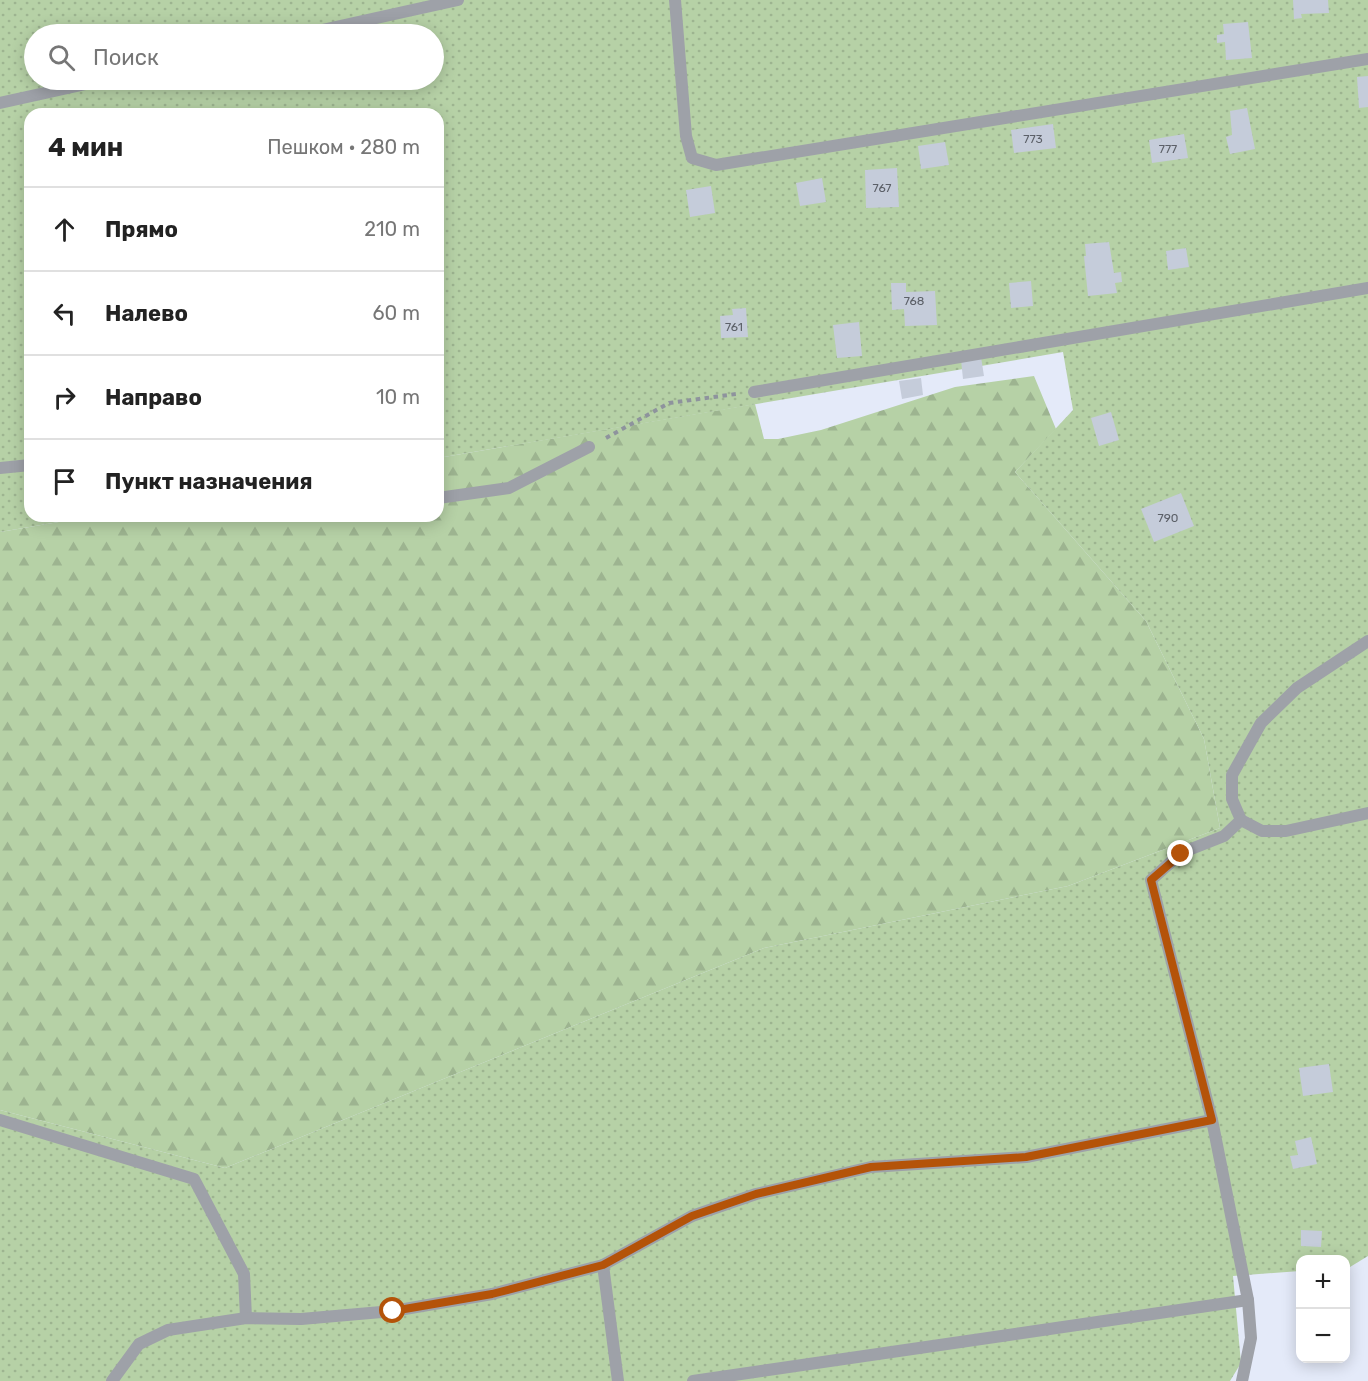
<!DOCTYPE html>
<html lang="ru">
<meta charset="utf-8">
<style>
body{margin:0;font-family:Rubik,sans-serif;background:#f6f6f6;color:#222}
.controls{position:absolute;right:18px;bottom:18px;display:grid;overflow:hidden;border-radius:12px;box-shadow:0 3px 15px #0003}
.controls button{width:54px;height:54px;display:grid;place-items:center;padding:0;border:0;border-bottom:2px solid #e0e0e0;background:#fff;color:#222;font:30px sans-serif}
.stop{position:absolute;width:18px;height:18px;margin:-14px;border:4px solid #b45309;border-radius:50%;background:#fff}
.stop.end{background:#b45309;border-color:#fff;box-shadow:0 2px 6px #0008}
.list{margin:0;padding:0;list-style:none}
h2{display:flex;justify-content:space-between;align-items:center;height:78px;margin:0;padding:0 24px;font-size:26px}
h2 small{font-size:20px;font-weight:400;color:#767676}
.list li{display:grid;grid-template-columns:39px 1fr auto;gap:18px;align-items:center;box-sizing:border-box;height:84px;padding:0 24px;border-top:2px solid #e0e0e0}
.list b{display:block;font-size:22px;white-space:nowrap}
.list em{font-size:20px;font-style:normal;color:#767676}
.icon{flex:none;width:33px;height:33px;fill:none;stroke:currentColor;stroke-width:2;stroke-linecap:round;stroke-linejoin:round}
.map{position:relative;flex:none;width:1368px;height:1381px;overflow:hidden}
.search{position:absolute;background:#fff;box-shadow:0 3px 15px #0003;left:24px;top:24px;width:420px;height:66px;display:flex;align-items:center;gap:15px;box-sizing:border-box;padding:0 21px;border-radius:33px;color:#767676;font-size:22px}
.panel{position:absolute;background:#fff;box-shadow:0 3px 15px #0003;left:24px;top:108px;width:420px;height:414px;border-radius:18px}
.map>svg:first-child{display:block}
</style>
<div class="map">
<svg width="1368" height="1381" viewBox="0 0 1368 1381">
<defs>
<pattern id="forest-firs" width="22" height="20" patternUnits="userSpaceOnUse" patternTransform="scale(1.5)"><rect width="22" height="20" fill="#b6d1a6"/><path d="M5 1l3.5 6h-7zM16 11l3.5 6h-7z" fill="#9db490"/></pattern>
<pattern id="garden-dots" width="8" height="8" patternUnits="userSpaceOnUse" patternTransform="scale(1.5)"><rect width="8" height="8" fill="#b6d1a6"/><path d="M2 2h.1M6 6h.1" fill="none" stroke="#9db490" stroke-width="1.8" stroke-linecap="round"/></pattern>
</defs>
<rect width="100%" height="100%" fill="#e4eaf9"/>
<!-- forest -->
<polygon fill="url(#forest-firs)" points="1034,376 1056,429 1015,472 1146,621 1204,739 1220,828 1068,886 764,948 225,1168 0,1110 0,532 94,516 438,516 438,458 755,404 764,439 778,439 821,430 955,387"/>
<!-- garden -->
<path fill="url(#garden-dots)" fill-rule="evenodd" d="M0 0H1368V1256L1350 1267H1346V1260H1300V1271L1233 1276 1241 1363 1230 1381H0V1110L225 1168 764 948 1068 886 1220 828 1204 739 1146 621 1015 472 1073 410 1063 352 438 458V114H30V516H94L0 532ZM34 34H434V80H34Z"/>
<!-- building -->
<g fill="#c5ccda">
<polygon points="1293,0 1328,0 1329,13 1301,14 1302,18 1294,19"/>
<polygon points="1248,22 1252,58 1226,60 1225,42 1217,43 1217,35 1224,34 1223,24"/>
<polygon points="1368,76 1368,107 1359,108 1357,77"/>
<polygon points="1247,108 1255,149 1230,154 1226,137 1232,135 1230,111"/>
<polygon points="1053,124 1056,148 1014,153 1011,130"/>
<polygon points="1184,134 1188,158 1152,163 1149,140"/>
<polygon points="945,142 949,165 921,169 918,146"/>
<polygon points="897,168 899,207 866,208 865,170"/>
<polygon points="822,178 826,202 800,206 796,183"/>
<polygon points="711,186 715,213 690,217 686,190"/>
<polygon points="1109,242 1114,273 1121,272 1122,282 1115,283 1117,293 1088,296 1084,256 1086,256 1085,244"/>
<polygon points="1186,248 1189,267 1168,270 1166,251"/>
<polygon points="1031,281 1033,306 1011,308 1009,283"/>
<polygon points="891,283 906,283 906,292 935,291 937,325 905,326 904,309 892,310"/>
<polygon points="746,308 748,337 721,338 720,316 733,315 732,309"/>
<polygon points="859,322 862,356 837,358 833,325"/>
<polygon points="981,357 984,376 963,379 961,360"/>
<polygon points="921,378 923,395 902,399 899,381"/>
<polygon points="1111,412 1119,440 1099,446 1091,418"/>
<polygon points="1181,493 1194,526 1154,542 1141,509"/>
<polygon points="1329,1064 1333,1092 1303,1096 1299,1068"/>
<polygon points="1311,1137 1317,1164 1293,1169 1290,1156 1298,1155 1295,1141"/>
<polygon points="1301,1230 1322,1231 1321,1247 1301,1246"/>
</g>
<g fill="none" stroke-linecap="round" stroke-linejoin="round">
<!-- path -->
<polyline stroke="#8e939d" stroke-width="4" stroke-dasharray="4.5 4.5" stroke-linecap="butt" points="606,438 669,403 736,394"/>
<!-- service -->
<g stroke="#9ea1a8" stroke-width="12">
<polyline points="675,0 686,136 692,158 716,165 1368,59"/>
<polyline points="304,34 458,0"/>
<polyline points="0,103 104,80"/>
<polyline points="754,392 1368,288"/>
<polyline points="0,468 30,465"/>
<polyline points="438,498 509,488 589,447"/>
<polyline points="1368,641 1297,688 1261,723 1232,775 1232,799 1241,820 1262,831 1286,831 1368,813"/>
<polyline points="1241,820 1224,836 1181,853 1151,880 1212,1120 1248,1300 1251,1338 1242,1381"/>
<polyline points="0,1120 194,1179 244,1274 246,1318"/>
<polyline points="112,1381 139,1344 168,1330 246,1318 301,1319 393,1311 492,1294 603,1265"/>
<polyline points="618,1381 603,1265 692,1216 756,1194 871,1167 1026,1157 1212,1120"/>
<polyline points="693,1381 1248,1300"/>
</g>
</g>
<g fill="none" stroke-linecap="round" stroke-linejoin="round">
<!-- route -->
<polyline stroke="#b45309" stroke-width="8" points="393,1311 492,1294 603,1265 692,1216 756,1194 871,1167 1026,1157 1212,1120 1151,880 1181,854"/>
</g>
<g text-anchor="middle" stroke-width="4.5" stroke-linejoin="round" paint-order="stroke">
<!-- number labels -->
<g font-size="12" fill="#5c6068">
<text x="1033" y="143">773</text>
<text x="1168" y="153">777</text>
<text x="882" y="192">767</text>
<text x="914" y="305">768</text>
<text x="734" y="331">761</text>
<text x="1168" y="522">790</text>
</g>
</g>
</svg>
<div class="controls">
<button>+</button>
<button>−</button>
</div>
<div class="stop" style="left:393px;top:1311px"></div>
<div class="stop end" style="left:1181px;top:854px"></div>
<div class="search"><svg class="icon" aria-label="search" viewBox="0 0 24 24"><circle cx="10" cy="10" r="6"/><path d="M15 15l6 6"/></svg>Поиск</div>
<section class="panel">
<h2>4 мин<small>Пешком · 280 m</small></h2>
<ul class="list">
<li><svg class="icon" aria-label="ahead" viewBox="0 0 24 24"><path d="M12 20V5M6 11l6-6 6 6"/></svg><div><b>Прямо</b></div><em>210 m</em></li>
<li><svg class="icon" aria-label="left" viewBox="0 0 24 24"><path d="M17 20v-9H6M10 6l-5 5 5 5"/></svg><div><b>Налево</b></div><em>60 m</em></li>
<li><svg class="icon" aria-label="right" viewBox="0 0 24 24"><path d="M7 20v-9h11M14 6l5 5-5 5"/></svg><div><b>Направо</b></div><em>10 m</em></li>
<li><svg class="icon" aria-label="arrive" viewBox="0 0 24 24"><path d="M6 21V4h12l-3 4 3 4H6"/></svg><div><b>Пункт назначения</b></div></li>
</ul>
</section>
</div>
